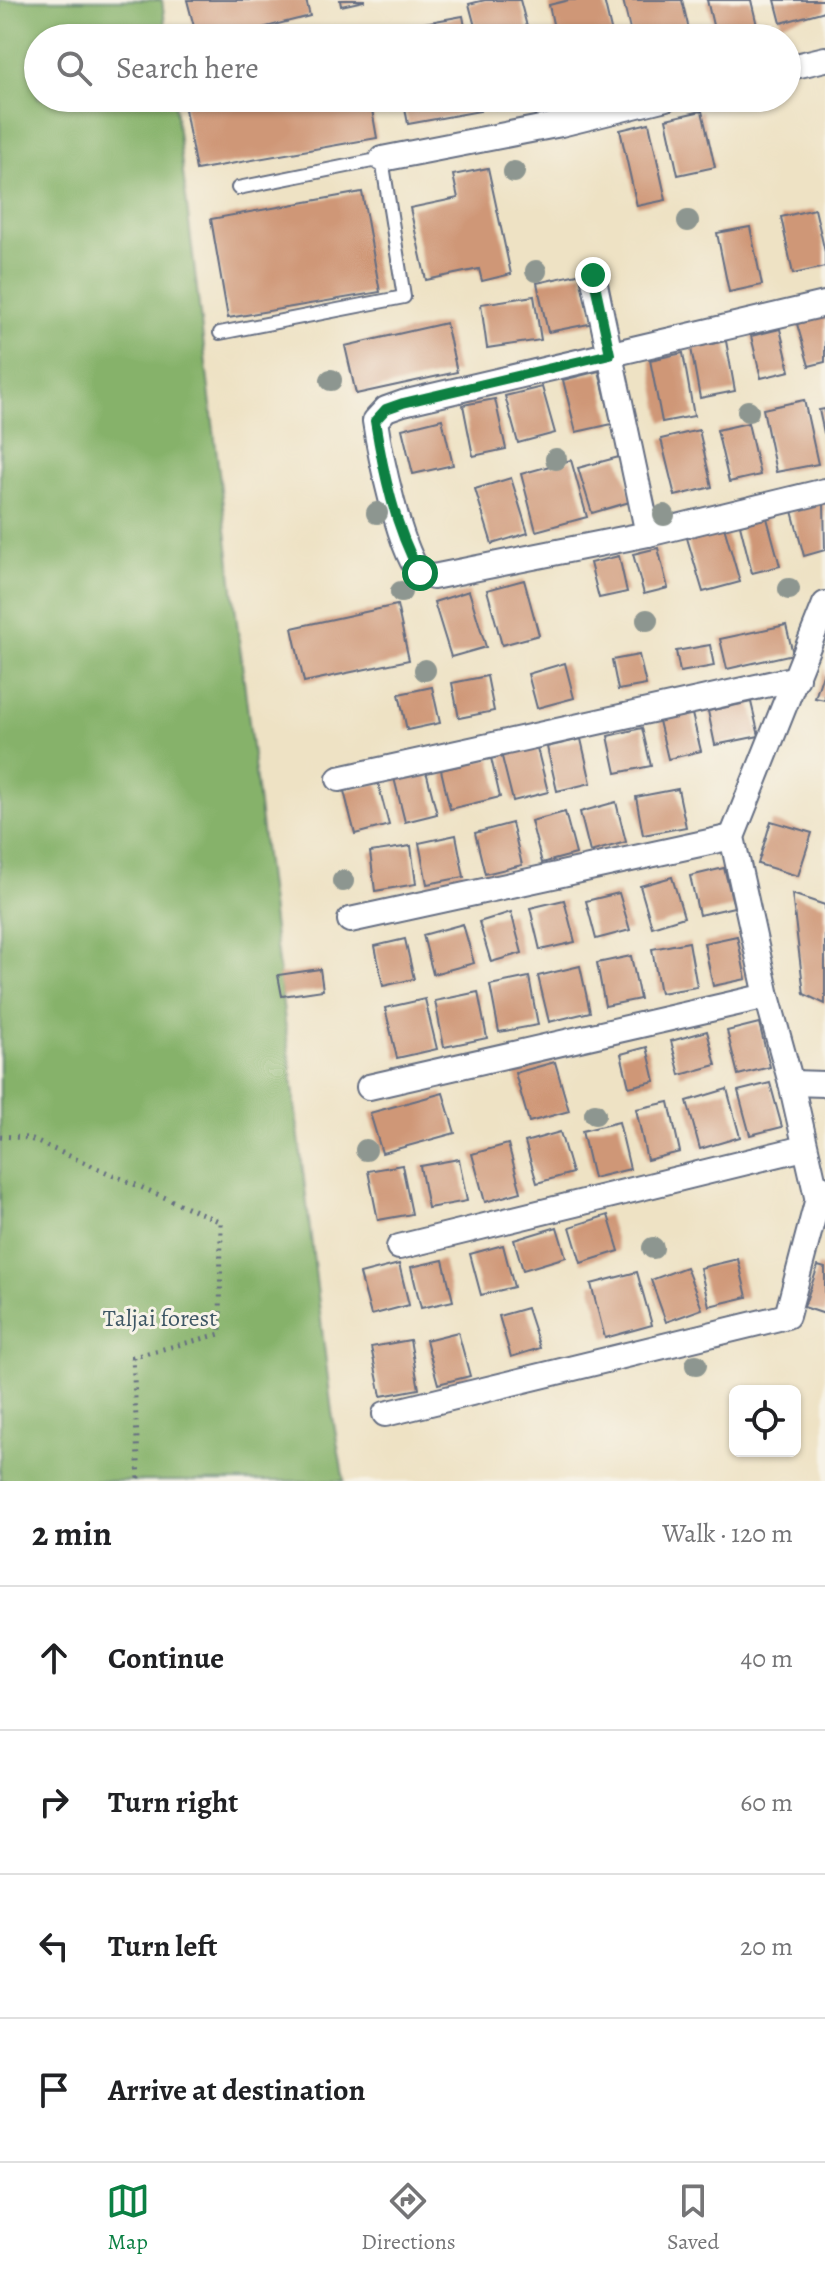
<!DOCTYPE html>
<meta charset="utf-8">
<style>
body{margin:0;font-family:Alegreya,serif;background:#f6f6f6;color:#202124}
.controls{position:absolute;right:24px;bottom:24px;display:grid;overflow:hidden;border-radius:12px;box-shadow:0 2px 6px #0004}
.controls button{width:72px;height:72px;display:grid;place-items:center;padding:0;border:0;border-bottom:2px solid #e0e0e0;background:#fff;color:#202124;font:40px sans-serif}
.stop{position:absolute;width:24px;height:24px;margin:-18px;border:6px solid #0b8043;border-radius:50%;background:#fff}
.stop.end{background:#0b8043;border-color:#fff;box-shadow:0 2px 8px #0008}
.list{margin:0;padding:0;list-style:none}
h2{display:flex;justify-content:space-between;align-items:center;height:104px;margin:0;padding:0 32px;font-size:34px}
h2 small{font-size:26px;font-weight:400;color:#757577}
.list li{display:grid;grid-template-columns:52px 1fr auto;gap:24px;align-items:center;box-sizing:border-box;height:144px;padding:0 32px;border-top:2px solid #e0e0e0}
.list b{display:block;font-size:30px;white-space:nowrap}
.list em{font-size:26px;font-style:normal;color:#757577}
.icon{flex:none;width:44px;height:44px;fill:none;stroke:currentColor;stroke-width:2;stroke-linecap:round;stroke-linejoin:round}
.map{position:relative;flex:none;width:825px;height:1481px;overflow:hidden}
.search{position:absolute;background:#fff;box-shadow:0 2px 6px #0004;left:24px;right:24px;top:24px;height:88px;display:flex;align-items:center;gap:20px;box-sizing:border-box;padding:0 28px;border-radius:44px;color:#757577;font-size:30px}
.sheet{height:680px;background:#fff}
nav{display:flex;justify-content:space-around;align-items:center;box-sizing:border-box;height:112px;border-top:2px solid #e0e0e0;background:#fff;font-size:22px;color:#757577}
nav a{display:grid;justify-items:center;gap:4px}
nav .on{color:#0b8043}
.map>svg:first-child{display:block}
</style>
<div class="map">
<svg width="825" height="1481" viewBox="0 0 825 1481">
<rect width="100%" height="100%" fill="#f7f3e8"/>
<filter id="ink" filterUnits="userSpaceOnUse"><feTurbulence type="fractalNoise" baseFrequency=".0125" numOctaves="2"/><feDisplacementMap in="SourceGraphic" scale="16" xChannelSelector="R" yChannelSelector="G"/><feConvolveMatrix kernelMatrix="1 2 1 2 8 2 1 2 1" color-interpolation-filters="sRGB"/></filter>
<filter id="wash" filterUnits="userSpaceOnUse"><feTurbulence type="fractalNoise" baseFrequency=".006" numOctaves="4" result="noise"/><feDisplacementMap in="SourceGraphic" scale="32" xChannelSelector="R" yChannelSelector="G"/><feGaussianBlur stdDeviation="1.8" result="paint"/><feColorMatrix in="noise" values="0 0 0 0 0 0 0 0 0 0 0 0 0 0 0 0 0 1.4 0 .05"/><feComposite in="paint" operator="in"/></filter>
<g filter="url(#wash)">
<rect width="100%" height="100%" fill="#eee2c4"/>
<!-- forest -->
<polygon fill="#86b26a" stroke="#507064" stroke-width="2" points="0,0 162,0 167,38 38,38 38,98 174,98 332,1412 344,1481 0,1481"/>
<g id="blocks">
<!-- building -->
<g fill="#cf9777">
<polygon points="187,0 306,0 310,16 222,38 197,38"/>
<polygon points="340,0 364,0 364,1 341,6"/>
<polygon points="485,0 520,0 530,38 478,38 469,4"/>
<polygon points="569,0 604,0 613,38 556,38 549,5"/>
<polygon points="623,0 682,0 691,38 632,38"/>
<polygon points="707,0 751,0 759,34 745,38 716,38"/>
<polygon points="775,0 825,0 825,11 781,23"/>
<polygon points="463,16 467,38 393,38 391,29"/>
<polygon points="183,98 370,98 377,138 196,170"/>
<polygon points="403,98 478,98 480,111 408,124"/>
<polygon points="493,98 533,98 534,99 496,109"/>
<polygon points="702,111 715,167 678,175 666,119"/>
<polygon points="649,123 666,200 637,206 620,130"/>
<polygon points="488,168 511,274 482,281 479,269 426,280 410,208 458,198 453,175"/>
<polygon points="362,192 380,292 228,318 211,219"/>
<polygon points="815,209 825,252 825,267 793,274 781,217"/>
<polygon points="750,227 762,285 729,292 717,233"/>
<polygon points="582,273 594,323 548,332 537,283"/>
<polygon points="534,296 541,340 487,348 481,304"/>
<polygon points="825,316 825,362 809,366 797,324"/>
<polygon points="446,323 457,372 356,394 345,346"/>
<polygon points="780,329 790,371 761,378 751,336"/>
<polygon points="726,341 735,391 700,398 691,348"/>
<polygon points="683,353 694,416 662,422 650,360"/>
<polygon points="599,371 612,424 576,432 563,380"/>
<polygon points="542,387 555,433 518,443 505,396"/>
<polygon points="495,399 506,449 473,456 463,405"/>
<polygon points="804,400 818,464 776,472 763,409"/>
<polygon points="825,409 825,433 824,433 819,410"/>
<polygon points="442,419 453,465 413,474 402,429"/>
<polygon points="748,423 760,475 729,482 717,430"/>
<polygon points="699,430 712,487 675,496 661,439"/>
<polygon points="619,457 633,501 592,513 578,468"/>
<polygon points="571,460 587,517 536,531 521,474"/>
<polygon points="511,478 528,533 492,544 475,489"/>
<polygon points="824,502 825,550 804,556 792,511"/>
<polygon points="767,518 780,566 752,573 740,525"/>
<polygon points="724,527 740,582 703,592 687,538"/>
<polygon points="658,548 668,588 644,594 633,554"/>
<polygon points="619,556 627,592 599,598 590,563"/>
<polygon points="524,580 539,635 502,645 487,590"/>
<polygon points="469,591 486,647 451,657 434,602"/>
<polygon points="397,605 409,660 304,682 292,628"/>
<polygon points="786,625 793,654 727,669 720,639"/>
<polygon points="710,645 714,666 680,672 676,651"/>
<polygon points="639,655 646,685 618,690 612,660"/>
<polygon points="565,663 574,698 537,708 528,674"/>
<polygon points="825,668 825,700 815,698"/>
<polygon points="487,676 494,711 459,718 452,683"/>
<polygon points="432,687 440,723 407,730 399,694"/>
<polygon points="751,702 759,736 715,745 708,711"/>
<polygon points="692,714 701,751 668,759 659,721"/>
<polygon points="642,728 651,766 616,773 608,736"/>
<polygon points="581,739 591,783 557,791 547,747"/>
<polygon points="536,744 548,792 513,801 501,753"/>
<polygon points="491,758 500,797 450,809 441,770"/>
<polygon points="426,771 437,814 405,822 394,778"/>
<polygon points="378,783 389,825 355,834 344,791"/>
<polygon points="678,789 686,827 643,835 636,797"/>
<polygon points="616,802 626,842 590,852 580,812"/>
<polygon points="565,812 576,854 542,863 531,821"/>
<polygon points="771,821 812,833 798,876 758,864"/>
<polygon points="512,823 522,865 485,874 475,833"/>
<polygon points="456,835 464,877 427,884 419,843"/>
<polygon points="411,846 416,884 375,891 370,852"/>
<polygon points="724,868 734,907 699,915 690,876"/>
<polygon points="672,877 684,917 652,927 640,886"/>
<polygon points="619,893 630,930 596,939 586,901"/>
<polygon points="792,894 825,905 825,1004 804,994"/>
<polygon points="564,900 575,942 540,950 530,908"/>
<polygon points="511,912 522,953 491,962 479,922"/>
<polygon points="463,924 474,963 433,974 423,935"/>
<polygon points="737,936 746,979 713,986 704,943"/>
<polygon points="405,939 414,979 383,986 375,946"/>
<polygon points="689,942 697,987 660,993 652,949"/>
<polygon points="631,956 640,999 605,1006 597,963"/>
<polygon points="580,966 590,1012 549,1022 538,976"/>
<polygon points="320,969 323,990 282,996 278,975"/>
<polygon points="529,977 538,1025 499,1032 490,985"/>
<polygon points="478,992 487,1038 444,1047 435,1001"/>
<polygon points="425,999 437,1049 397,1058 385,1008"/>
<polygon points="759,1023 770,1067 738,1075 727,1031"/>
<polygon points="707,1031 716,1065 680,1075 671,1041"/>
<polygon points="647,1047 655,1081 629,1087 621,1054"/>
<polygon points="555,1062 569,1111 529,1122 515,1073"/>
<polygon points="770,1083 782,1127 750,1135 738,1091"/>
<polygon points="727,1089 740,1137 700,1149 687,1101"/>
<polygon points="443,1093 455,1133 382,1153 370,1113"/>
<polygon points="669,1102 680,1152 647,1160 636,1109"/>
<polygon points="619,1122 630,1169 593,1178 582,1131"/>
<polygon points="560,1132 572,1173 537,1183 525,1142"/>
<polygon points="508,1144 521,1192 485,1202 472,1154"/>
<polygon points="459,1159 467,1201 428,1208 420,1166"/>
<polygon points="402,1165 412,1214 378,1220 368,1171"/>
<polygon points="608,1215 619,1251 581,1263 570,1227"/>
<polygon points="557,1227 566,1257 523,1270 514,1240"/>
<polygon points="503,1245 514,1287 481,1295 470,1254"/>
<polygon points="738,1259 747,1297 709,1306 700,1268"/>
<polygon points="443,1260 453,1301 421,1308 411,1267"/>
<polygon points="399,1264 409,1305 371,1315 360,1274"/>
<polygon points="818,1266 825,1268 825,1314 804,1307"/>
<polygon points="686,1267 702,1309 666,1322 651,1280"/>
<polygon points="637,1272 652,1325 605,1338 591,1284"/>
<polygon points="527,1308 540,1348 511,1357 499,1316"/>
<polygon points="458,1332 470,1376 438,1384 426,1340"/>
<polygon points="410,1340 419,1389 381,1396 371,1347"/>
</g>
</g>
</g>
<g filter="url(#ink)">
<use href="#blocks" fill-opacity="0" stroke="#656e82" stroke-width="2"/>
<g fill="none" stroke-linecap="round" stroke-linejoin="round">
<defs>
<polyline id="lane" points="220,333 404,297 382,159 238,188"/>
<g id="street">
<polyline points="787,68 825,59"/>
<polyline points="382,159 561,124 666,98"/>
<polyline points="593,275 648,534"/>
<path d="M825 304 403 403 386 409 375 421C379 449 401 558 421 573 425 575 429 576 433 577L648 534 825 491"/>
<polyline points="339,779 797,678"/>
<polyline points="350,920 732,837"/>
<polyline points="791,1083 825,1084"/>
<polyline points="369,1087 767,996"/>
<polyline points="818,1201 791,1083 767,996 732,837 825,604"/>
<polyline points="399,1247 804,1148"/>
<polyline points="385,1414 787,1316 821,1187"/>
</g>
</defs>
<!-- lane casing -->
<use href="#lane" stroke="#656e82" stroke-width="16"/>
<!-- street casing -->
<use href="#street" stroke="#656e82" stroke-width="28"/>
<!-- path -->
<polyline stroke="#656e82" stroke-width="5" stroke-dasharray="2 6" stroke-linecap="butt" points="0,1136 28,1138 221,1222 220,1334 133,1357 139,1481"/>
<!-- lane -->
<use href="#lane" stroke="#fff" stroke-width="12"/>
<!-- street -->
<use href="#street" stroke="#fff" stroke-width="24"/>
</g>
<!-- trees -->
<g fill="#8d9690">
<circle cx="514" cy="172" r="11"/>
<circle cx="688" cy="221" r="11"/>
<circle cx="536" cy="271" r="11"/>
<circle cx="331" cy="380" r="11"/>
<circle cx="748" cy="411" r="11"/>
<circle cx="556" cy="459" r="11"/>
<circle cx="377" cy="513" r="11"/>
<circle cx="664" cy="515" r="11"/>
<circle cx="789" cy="589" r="11"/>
<circle cx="401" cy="592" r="11"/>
<circle cx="647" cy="620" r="11"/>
<circle cx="425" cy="670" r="11"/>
<circle cx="343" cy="881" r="11"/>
<circle cx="595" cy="1114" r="11"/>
<circle cx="366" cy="1150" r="11"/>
<circle cx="653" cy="1248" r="11"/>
<circle cx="696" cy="1365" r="11"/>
</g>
</g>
<g fill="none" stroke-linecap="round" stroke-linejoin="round" filter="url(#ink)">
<!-- route -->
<path stroke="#0b8043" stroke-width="10" d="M420 573C395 528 383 471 375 421L386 409 403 403 610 354 593 275"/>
</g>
<g text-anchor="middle" stroke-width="6" stroke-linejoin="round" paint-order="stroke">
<!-- park labels -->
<g font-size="24" fill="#3e5765" stroke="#f7f3e8">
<text x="160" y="1326">Taljai forest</text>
</g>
</g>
</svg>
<div class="controls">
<button><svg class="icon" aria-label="locate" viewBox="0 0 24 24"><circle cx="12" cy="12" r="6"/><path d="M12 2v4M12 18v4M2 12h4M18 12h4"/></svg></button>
</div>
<div class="stop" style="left:420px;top:573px"></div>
<div class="stop end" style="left:593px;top:275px"></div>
<div class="search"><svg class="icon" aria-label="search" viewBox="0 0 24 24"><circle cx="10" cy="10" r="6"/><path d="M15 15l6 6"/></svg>Search here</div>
</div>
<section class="sheet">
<h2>2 min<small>Walk · 120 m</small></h2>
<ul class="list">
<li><svg class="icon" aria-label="ahead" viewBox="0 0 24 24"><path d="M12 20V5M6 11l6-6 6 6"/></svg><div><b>Continue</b></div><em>40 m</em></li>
<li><svg class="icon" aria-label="right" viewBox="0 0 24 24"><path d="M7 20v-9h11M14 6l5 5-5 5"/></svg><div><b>Turn right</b></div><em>60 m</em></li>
<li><svg class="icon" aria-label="left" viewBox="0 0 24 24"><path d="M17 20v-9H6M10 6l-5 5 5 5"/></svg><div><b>Turn left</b></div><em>20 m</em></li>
<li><svg class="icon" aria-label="arrive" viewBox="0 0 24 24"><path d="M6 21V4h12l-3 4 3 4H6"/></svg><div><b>Arrive at destination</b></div></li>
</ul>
</section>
<nav>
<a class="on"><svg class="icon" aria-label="map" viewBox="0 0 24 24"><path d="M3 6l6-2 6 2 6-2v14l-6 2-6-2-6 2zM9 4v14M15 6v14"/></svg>Map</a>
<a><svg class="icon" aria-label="directions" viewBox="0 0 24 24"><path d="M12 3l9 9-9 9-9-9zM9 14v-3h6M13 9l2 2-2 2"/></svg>Directions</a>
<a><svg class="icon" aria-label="saved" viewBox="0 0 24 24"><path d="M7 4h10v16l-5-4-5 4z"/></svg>Saved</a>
</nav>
